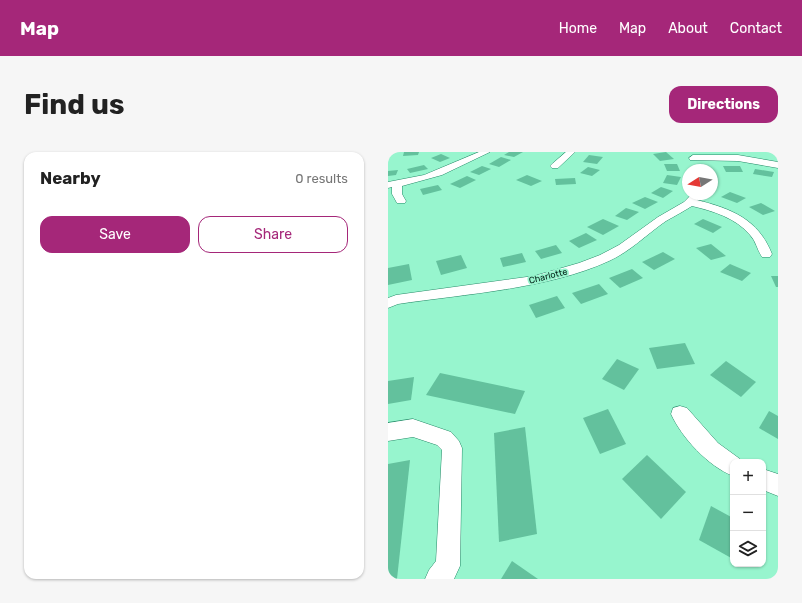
<!DOCTYPE html>
<meta charset="utf-8">
<style>
body{margin:0;font-family:Rubik,sans-serif;background:#f6f6f6;color:#222}
.controls{position:absolute;right:12px;bottom:12px;display:grid;overflow:hidden;border-radius:8px;box-shadow:0 1px 3px #0004}
.controls button{width:36px;height:36px;display:grid;place-items:center;padding:0;border:0;border-bottom:1px solid #e0e0e0;background:#fff;color:#222;font:20px sans-serif}
.compass{position:absolute;left:294px;top:12px;width:36px;height:36px;border-radius:50%;background:#fff;box-shadow:0 1px 3px #0004;rotate:259deg}
.list{margin:0;padding:0;list-style:none}
h2{display:flex;justify-content:space-between;align-items:center;height:52px;margin:0;padding:0 16px;font-size:17px}
h2 small{font-size:13px;font-weight:400;color:#767676}
.actions{display:flex;gap:8px;padding:12px 16px}
.actions a{flex:1;padding:9px 0;border:1px solid #a52779;border-radius:12px;text-align:center;font-size:14px;color:#a52779}
.actions .main{background:#a52779;color:#fff}
.icon{flex:none;width:22px;height:22px;fill:none;stroke:currentColor;stroke-width:2;stroke-linecap:round;stroke-linejoin:round}
.map{position:relative;flex:none;width:390px;height:427px;overflow:hidden;border-radius:12px}
header{display:flex;align-items:center;gap:24px;box-sizing:border-box;height:56px;padding:0 20px;background:#a52779;color:#fff}
header strong{font-size:19px}
nav{display:flex;gap:22px;margin-inline-start:auto;font-size:14px}
.intro{display:flex;align-items:center;justify-content:space-between;box-sizing:border-box;height:96px;padding:0 24px}
h1{margin:0;font-size:28px}
.button{padding:10px 18px;border-radius:12px;background:#a52779;color:#fff;font-size:14px;font-weight:700}
main{display:flex;gap:24px;padding:0 24px}
aside{flex:1;background:#fff;border-radius:12px;box-shadow:0 1px 3px #0004}
.map>svg:first-child{display:block}
</style>
<header>
<strong>Map</strong>
<nav><a>Home</a><a>Map</a><a>About</a><a>Contact</a></nav>
</header>
<div class="intro"><h1>Find us</h1><a class="button">Directions</a></div>
<main>
<aside>
<h2>Nearby<small>0 results</small></h2>
<ul class="list">
</ul>
<div class="actions"><a class="main">Save</a><a>Share</a></div>
</aside>
<div class="map">
<svg width="390" height="427" viewBox="0 0 390 427">
<rect width="100%" height="100%" fill="#97f5ce"/>
<!-- building -->
<g fill="#63c19d">
<polygon points="16,0 31,0 30,3 15,4"/>
<polygon points="121,0 135,0 126,5 116,3"/>
<polygon points="278,0 286,7 272,9 265,2"/>
<polygon points="53,2 62,6 52,10 43,6"/>
<polygon points="201,3 215,5 209,12 195,10"/>
<polygon points="113,5 123,8 111,15 101,12"/>
<polygon points="276,12 289,12 292,19 279,19"/>
<polygon points="36,13 40,17 22,21 19,17"/>
<polygon points="94,14 103,17 91,23 82,20"/>
<polygon points="335,14 352,14 355,20 338,20"/>
<polygon points="200,15 212,18 204,24 192,21"/>
<polygon points="367,17 386,20 384,25 365,22"/>
<polygon points="10,18 8,23 0,24 0,19"/>
<polygon points="139,23 154,29 143,34 128,28"/>
<polygon points="279,23 293,25 289,33 275,31"/>
<polygon points="79,24 88,28 72,36 62,32"/>
<polygon points="187,26 188,32 168,33 167,27"/>
<polygon points="50,33 54,38 35,43 32,37"/>
<polygon points="273,35 285,39 275,46 263,41"/>
<polygon points="342,40 358,46 349,51 333,45"/>
<polygon points="257,45 270,50 257,57 244,51"/>
<polygon points="373,51 387,59 375,63 361,55"/>
<polygon points="238,56 251,60 239,68 227,64"/>
<polygon points="215,67 231,74 215,83 199,75"/>
<polygon points="315,67 334,75 325,81 306,72"/>
<polygon points="198,81 209,88 191,96 181,89"/>
<polygon points="323,92 338,104 323,108 308,96"/>
<polygon points="168,93 174,101 153,107 147,99"/>
<polygon points="275,100 287,107 266,118 254,110"/>
<polygon points="134,101 138,110 115,115 112,106"/>
<polygon points="73,103 79,116 53,123 48,109"/>
<polygon points="21,112 24,128 0,133 0,116"/>
<polygon points="342,112 363,121 354,129 332,120"/>
<polygon points="244,117 255,126 232,136 221,126"/>
<polygon points="383,124 390,124 390,135 388,135"/>
<polygon points="211,132 220,142 193,152 184,141"/>
<polygon points="169,144 177,156 148,166 141,153"/>
<polygon points="297,191 307,212 269,217 261,196"/>
<polygon points="229,207 251,217 236,238 214,227"/>
<polygon points="338,209 368,230 353,245 322,223"/>
<polygon points="52,221 137,239 127,262 38,243"/>
<polygon points="26,225 23,248 0,252 0,229"/>
<polygon points="220,257 238,292 212,302 195,266"/>
<polygon points="381,259 390,264 390,287 371,276"/>
<polygon points="137,275 149,382 111,390 106,281"/>
<polygon points="259,303 298,340 273,367 234,327"/>
<polygon points="22,308 9,427 0,427 0,312"/>
<polygon points="323,354 345,366 345,407 311,388"/>
<polygon points="124,409 150,427 113,427"/>
</g>
<g fill="none" stroke-linecap="round" stroke-linejoin="round">
<defs>
<g id="street">
<polygon points="91,0 102,0 54,23 14,34 14,42 18,49 17,51 9,51 4,42 4,35 0,36 0,30 36,23"/>
<polygon points="178,0 187,0 170,16 164,16 162,14 164,12"/>
<polygon points="305,3 350,3 390,10 390,16 350,9 302,8 301,6"/>
<path d="M304 42H315L309 48C344 57 370 67 384 102L382 105H374C369 98 368 89 362 83 348 66 325 59 304 54 296 59 287 64 278 69 259 82 243 99 221 109 160 137 77 142 10 152L0 156V146L8 143 146 124 191 111 212 103 231 93 270 65 296 50Z"/>
<path d="M292 254 299 256 330 291 352 307 354 310H345V324C320 314 294 286 283 262L285 256Z"/>
<polygon points="25,267 63,280 71,289 74,296 72,414 66,427 37,427 41,418 48,409 54,298 49,293 25,285 0,289 0,271"/>
<polygon points="375,317 390,322 390,344 375,338"/>
</g>
</defs>
<!-- street casing -->
<use href="#street" stroke="#258a68" stroke-width="1"/>
<!-- street -->
<use href="#street" fill="#fff" fill-rule="evenodd"/>
</g>
<g text-anchor="middle" stroke-width="3.5" stroke-linejoin="round" paint-order="stroke">
<!-- far-street labels -->
<g font-size="9" fill="#032117" stroke="#97f5ce">
<text transform="translate(160 124) rotate(-14)" y="3">Charlotte</text>
</g>
</g>
</svg>
<div class="controls">
<button>+</button>
<button>−</button>
<button><svg class="icon" aria-label="layers" viewBox="0 0 24 24"><path d="M12 4l9 5-9 5-9-5zM3 14l9 5 9-5"/></svg></button>
</div>
<svg class="compass" viewBox="-18 -18 36 36"><path d="M0-13l5 13h-10z" fill="#e53935"/><path d="M0 13l5-13h-10z" fill="#767676"/></svg>
</div>
</main>
